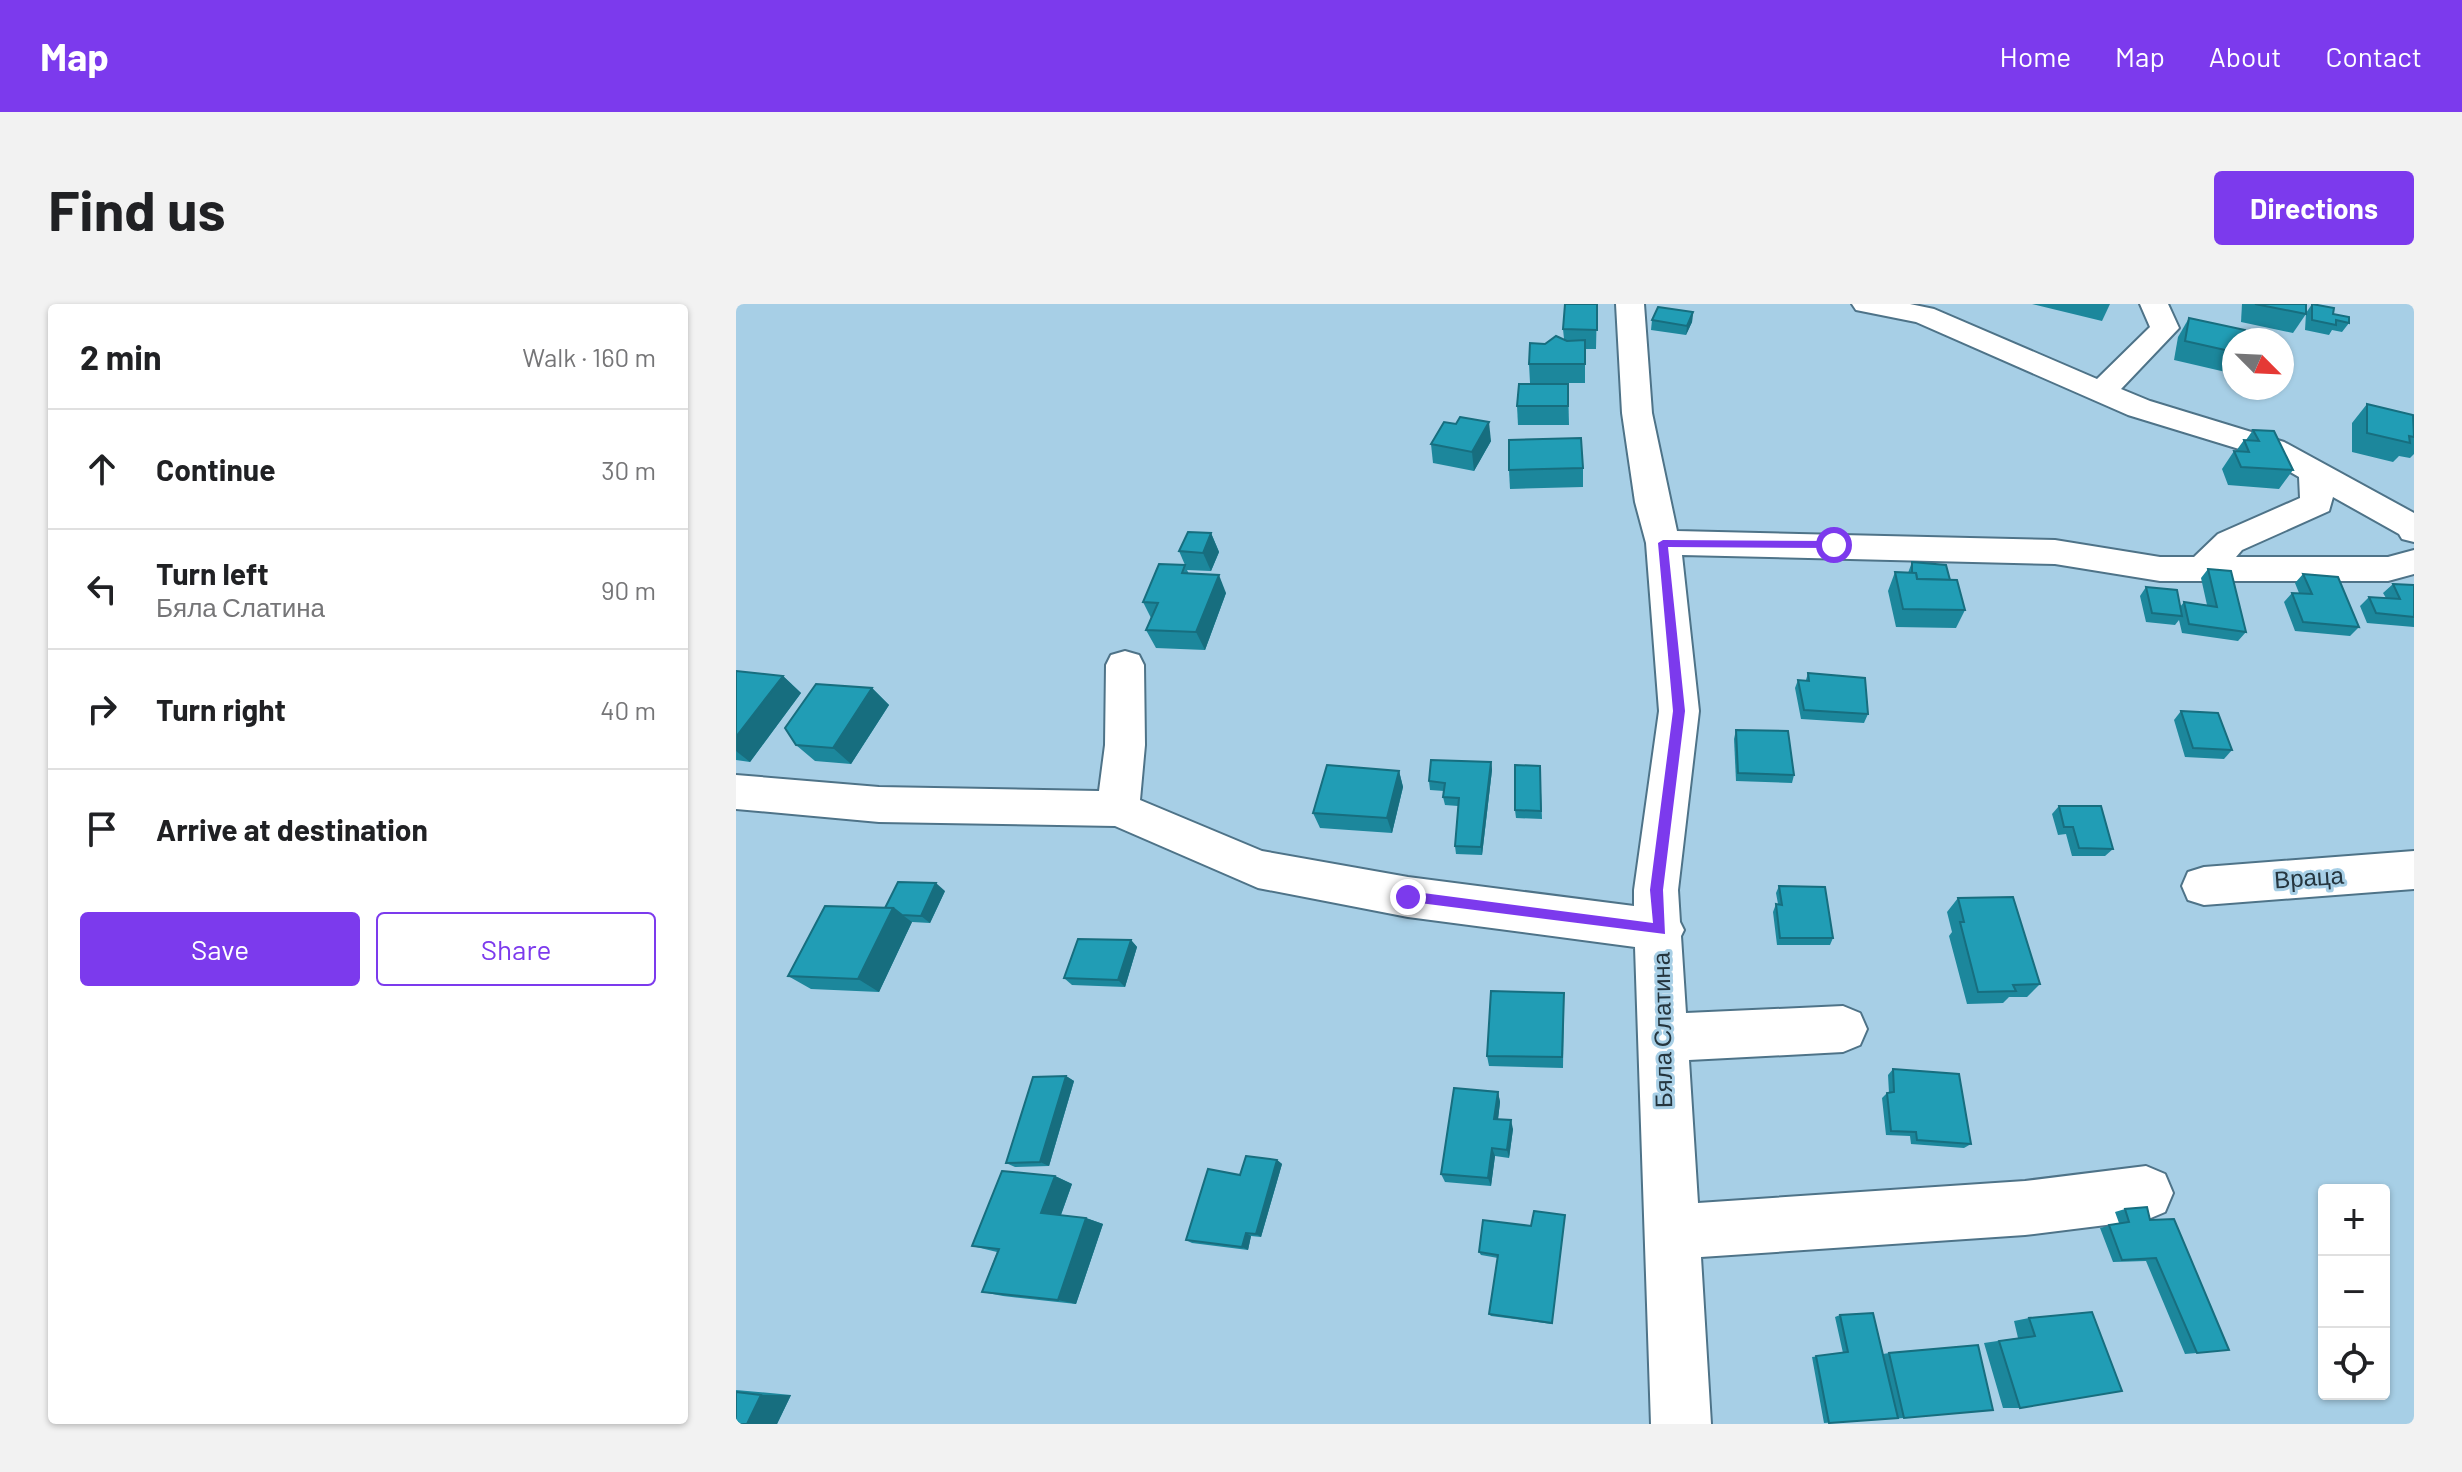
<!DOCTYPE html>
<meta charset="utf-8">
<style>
body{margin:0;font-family:Barlow,sans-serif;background:#f2f2f2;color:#202124}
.controls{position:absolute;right:24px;bottom:24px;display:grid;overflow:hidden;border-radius:8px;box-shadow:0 2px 6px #0004}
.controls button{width:72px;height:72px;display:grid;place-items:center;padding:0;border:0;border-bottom:2px solid #e0e0e0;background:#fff;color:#202124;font:40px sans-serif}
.compass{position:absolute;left:1486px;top:24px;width:72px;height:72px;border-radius:50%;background:#fff;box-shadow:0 2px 6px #0004;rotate:114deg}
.stop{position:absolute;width:24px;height:24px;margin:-18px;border:6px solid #7c3aed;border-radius:50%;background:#fff}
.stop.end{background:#7c3aed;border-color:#fff;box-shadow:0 2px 8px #0008}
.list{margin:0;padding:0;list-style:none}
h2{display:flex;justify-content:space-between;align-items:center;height:104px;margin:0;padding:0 32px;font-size:34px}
h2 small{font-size:26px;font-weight:400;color:#757577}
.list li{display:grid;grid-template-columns:52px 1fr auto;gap:24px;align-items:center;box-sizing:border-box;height:120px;padding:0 32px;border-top:2px solid #e0e0e0}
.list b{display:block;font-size:30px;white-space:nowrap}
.list p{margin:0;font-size:26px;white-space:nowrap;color:#757577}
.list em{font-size:26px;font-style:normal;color:#757577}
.actions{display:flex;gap:16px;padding:24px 32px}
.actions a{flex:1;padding:18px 0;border:2px solid #7c3aed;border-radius:8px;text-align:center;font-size:28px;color:#7c3aed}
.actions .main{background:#7c3aed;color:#fff}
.icon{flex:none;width:44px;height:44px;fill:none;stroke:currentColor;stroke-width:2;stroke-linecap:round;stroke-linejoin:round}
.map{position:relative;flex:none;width:1678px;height:1120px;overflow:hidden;border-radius:8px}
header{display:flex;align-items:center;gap:48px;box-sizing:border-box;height:112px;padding:0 40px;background:#7c3aed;color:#fff}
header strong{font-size:38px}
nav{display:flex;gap:44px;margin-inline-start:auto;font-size:28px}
.intro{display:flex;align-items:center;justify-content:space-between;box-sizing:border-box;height:192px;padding:0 48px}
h1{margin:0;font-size:56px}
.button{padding:20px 36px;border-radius:8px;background:#7c3aed;color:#fff;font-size:28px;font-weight:700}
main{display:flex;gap:48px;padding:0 48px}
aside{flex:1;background:#fff;border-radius:8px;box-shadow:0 2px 6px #0004}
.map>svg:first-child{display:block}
</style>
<header>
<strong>Map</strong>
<nav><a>Home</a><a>Map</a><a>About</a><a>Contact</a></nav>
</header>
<div class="intro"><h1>Find us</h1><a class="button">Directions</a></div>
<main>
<aside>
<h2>2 min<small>Walk · 160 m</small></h2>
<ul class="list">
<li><svg class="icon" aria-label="ahead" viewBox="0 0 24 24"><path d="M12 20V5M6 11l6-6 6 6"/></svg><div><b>Continue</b></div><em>30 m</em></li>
<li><svg class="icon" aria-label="left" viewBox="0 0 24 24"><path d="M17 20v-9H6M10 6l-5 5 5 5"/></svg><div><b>Turn left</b><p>Бяла Слатина</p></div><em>90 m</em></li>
<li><svg class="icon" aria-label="right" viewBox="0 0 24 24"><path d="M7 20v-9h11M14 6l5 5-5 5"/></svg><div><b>Turn right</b></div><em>40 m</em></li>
<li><svg class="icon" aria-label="arrive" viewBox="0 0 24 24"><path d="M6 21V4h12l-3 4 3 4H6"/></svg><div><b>Arrive at destination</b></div></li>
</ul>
<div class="actions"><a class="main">Save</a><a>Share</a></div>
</aside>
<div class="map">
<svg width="1678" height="1120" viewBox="0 0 1678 1120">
<rect width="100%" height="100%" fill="#a7cfe6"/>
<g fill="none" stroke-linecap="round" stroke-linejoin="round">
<defs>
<g id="minor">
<polygon points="880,0 908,0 916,109 941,227 1319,236 1424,253 1458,253 1482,230 1564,194 1563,173 1526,152 1392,111 1180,18 1120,6 1116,0 1174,0 1198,5 1361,75 1414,23 1404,0 1432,0 1443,24 1385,85 1414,97 1548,138 1678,209 1678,238 1666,235 1663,230 1597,193 1593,207 1506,246 1500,253 1652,253 1678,246 1678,270 1652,277 1424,277 1319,260 946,251 963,407 942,586 944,618 948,626 945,632 950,709 1107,702 1124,709 1131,725 1124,741 1107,748 953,756 962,899 1289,877 1410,862 1429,870 1437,889 1429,908 1410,916 1289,931 965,953 975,1120 915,1120 899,643 672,613 522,584 379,522 143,518 0,505 0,471 143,483 363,487 369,441 370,361 375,351 389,347 403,351 408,361 409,441 404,496 526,547 672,573 898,602 898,586 923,407 910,239 899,198 886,109"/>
<polygon points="1678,547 1678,585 1468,601 1452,596 1446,582 1452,568 1468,563"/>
</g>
</defs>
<!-- minor casing -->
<use href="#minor" stroke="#4e7388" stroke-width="4"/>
<!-- minor -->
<use href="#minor" fill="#fff" fill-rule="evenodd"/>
</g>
<!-- wall -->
<g fill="#1c879c">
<polygon points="861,0 860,45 849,45 849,79 794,79 793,60 809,40 828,35 827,25"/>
<polygon points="1296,0 1374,0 1366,17"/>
<polygon points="1506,0 1570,0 1570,10 1557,29 1505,18"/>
<polygon points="1576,0 1597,10 1613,19 1606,28 1596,26 1593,31 1569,26 1570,9"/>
<polygon points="957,8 956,18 950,31 915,26 916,16"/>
<polygon points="1453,14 1498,36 1498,63 1494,69 1438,56 1442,33"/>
<polygon points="832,80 833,121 782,121 781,102"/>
<polygon points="1631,100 1678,116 1678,150 1674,154 1663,152 1657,158 1616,148 1616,119"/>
<polygon points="720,120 755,137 738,167 697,159 695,140"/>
<polygon points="1517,126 1557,166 1543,185 1492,181 1486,165 1498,147 1500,147 1508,136 1510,136"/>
<polygon points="847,164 847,183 774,185 773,166"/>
<polygon points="475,229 483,248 475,267 451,266 453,270 490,289 469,346 420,344 410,326 415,314 407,298 449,261 443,247"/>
<polygon points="1176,258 1214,276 1229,306 1220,324 1160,323 1152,287 1159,268 1172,269"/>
<polygon points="1472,265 1510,328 1502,337 1446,329 1443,316 1439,321 1410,318 1404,292 1410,283 1444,303 1448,298 1471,301 1465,274"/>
<polygon points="1567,270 1623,323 1614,332 1559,327 1548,298 1556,289 1563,289 1559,279"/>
<polygon points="1657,280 1678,281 1678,323 1631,319 1624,302 1633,293 1650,294 1647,289"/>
<polygon points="0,367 47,372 65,389 14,458 0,456"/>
<polygon points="1072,369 1132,410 1128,419 1065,415 1059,384 1062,376 1070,376"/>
<polygon points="136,384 153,401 115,460 79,457 60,441"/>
<polygon points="1445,407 1496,446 1488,455 1449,453 1438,416"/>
<polygon points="1000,426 1058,471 1056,479 1000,477 998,435"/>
<polygon points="755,458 756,466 746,551 720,550 719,542 722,502 709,501 707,493 708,487 694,486 693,477"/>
<polygon points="804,462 806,515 780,514 779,506"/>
<polygon points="663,467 667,483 656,529 584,524 577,509"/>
<polygon points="1323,502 1377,545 1369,552 1336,552 1330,530 1322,531 1316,510"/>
<polygon points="1043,582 1097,634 1094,641 1041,641 1037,608 1040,600 1042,600 1040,589"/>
<polygon points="209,587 194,619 176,618 143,688 75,685 52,672 149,604"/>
<polygon points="1222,594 1304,680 1291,693 1273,693 1267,699 1231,700 1213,632 1216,628 1211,608"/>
<polygon points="395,636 401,643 389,683 336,681 328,674"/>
<polygon points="828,702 827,764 753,762 751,752"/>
<polygon points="1157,765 1235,840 1228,844 1175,840 1174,832 1150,831 1146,794 1151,789 1153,789 1152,771"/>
<polygon points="330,772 338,777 313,862 279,863 270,859"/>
<polygon points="762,788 764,798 762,815 777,825 773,854 759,852 755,882 709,878 705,870"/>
<polygon points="541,856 546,860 525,933 515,932 512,946 456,939 450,936 504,871"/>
<polygon points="319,872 336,880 325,911 350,914 367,920 340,1000 267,992 246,988 261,948 236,942"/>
<polygon points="1389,905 1414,916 1461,1049 1449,1050 1410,957 1377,958 1364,924 1383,919 1379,908"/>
<polygon points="795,922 816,1020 755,1012 753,1010 762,954 745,951 743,948"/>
<polygon points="1356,1008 1284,1104 1267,1104 1248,1039 1282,1034 1278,1017 1293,1014"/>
<polygon points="1104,1011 1147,1050 1153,1049 1168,1114 1088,1119 1076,1053 1107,1049 1099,1013"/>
<polygon points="0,1086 55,1091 41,1120 0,1120"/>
</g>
<!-- shaded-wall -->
<g fill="#176e7f">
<polygon points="957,8 956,18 950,31 951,22"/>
<polygon points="753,118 755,137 738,167 736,148"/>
<polygon points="475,229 483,248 475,267 467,249"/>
<polygon points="483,271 490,289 469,346 460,328"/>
<polygon points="47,372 65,389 14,458 0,447 0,433"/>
<polygon points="136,384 153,401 115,460 97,444"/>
<polygon points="755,458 756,466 746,551 745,543"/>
<polygon points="663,467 667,483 656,529 651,514"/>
<polygon points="200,579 209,587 194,619 185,612"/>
<polygon points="157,604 176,618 143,688 122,675"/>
<polygon points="395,636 401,643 389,683 382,676"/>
<polygon points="330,772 338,777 313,862 304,858"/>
<polygon points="762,788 764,798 761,824 758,815"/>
<polygon points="775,816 777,825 773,854 771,846"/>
<polygon points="756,844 759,852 755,882 752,874"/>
<polygon points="541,856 546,860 525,933 520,930"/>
<polygon points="319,872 336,880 323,916 305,909"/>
<polygon points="350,914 367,920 340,1000 322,996"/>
<polygon points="510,929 515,932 512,946 506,943"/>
<polygon points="25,1091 55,1091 41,1120 11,1120"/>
</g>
<!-- building -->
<g fill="#219db5" stroke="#176e7f" stroke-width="2">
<polygon points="829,0 861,0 861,26 827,25"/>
<polygon points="1519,0 1570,0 1570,10"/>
<polygon points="1576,0 1598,4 1597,10 1613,13 1613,19 1600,16 1600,21 1576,16"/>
<polygon points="922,3 957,8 951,22 916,16"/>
<polygon points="1453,14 1509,26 1508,36 1498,36 1498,48 1449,37"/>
<polygon points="820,32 831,37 849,36 849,60 793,60 794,39 809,40"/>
<polygon points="783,80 832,80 832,102 781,102"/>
<polygon points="1631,100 1677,111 1678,133 1673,132 1674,139 1631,129"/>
<polygon points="724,113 753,118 736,148 695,140 708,118 720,120"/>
<polygon points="1517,126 1538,127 1557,166 1505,163 1498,147 1513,148 1508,136 1523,137"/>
<polygon points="845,134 847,164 773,166 773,136"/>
<polygon points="452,228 475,229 467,249 443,247"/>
<polygon points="1176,258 1210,261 1214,276 1181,275 1180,269 1176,269"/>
<polygon points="423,260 449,261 446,269 483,271 460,328 410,326 422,299 407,298"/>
<polygon points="1472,265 1495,267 1510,328 1453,320 1448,298 1481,303"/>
<polygon points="1159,268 1180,269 1181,275 1221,276 1229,306 1167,305"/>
<polygon points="1567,270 1602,273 1623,323 1567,318 1556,289 1576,290"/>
<polygon points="1657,280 1678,281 1678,313 1640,309 1633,293 1664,295"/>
<polygon points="1410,283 1441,286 1446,312 1416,309"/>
<polygon points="0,367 47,372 0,433"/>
<polygon points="1072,369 1129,374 1132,410 1068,406 1062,376 1073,377"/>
<polygon points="80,380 136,384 97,444 60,441 49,424"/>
<polygon points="1445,407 1482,409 1496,446 1457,444"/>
<polygon points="1000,426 1052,427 1058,471 1002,469"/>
<polygon points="695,456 755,458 745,543 719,542 723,494 707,493 709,479 693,477"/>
<polygon points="591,461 663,467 651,514 577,509"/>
<polygon points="779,461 804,462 805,507 779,506"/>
<polygon points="1323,502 1365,502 1377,545 1343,544 1337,523 1328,523"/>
<polygon points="162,578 200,579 185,612 166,611 157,604 149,604"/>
<polygon points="1043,582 1089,583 1097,634 1044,634 1040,600 1046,601"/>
<polygon points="1277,593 1304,680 1277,681 1280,687 1242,688 1224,618 1228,618 1222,594"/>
<polygon points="89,602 157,604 122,675 52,672"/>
<polygon points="342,635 395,636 382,676 328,674"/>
<polygon points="755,687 828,689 826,753 751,752"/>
<polygon points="1157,765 1223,770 1235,840 1181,836 1180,828 1155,827 1151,789 1158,788"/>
<polygon points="330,772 304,858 270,859 297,773"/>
<polygon points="718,784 762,788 758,815 775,816 771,846 756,844 752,874 705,870"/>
<polygon points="510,852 541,856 520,930 510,929 506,943 450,936 472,865 504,871"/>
<polygon points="266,867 319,872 305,909 350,914 322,996 246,988 263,945 236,942"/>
<polygon points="1411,903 1414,916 1438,915 1493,1046 1461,1049 1420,954 1386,956 1373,921 1393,918 1389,905"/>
<polygon points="798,907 829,911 816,1019 753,1010 762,951 743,948 747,916 795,922"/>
<polygon points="1356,1008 1386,1087 1284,1104 1263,1037 1299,1032 1293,1014"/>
<polygon points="1137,1009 1162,1114 1093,1119 1080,1052 1112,1048 1104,1011"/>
<polygon points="1242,1041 1257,1106 1168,1114 1153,1049"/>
<polygon points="0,1088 25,1091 11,1120 0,1120"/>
</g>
<!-- route -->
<polygon fill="#7c3aed" points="927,236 1098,237 1103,241 1098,244 932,243 949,407 927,586 929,630 668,597 668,589 672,587 917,619 914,586 937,407 922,239"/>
<g text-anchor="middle" stroke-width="6" stroke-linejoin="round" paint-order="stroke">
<!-- street labels -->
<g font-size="24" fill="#25353e" stroke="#a7cfe6">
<text transform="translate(1573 574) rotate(-4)" y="8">Враца</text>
<text transform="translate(927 726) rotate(-91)" y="8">Бяла Слатина</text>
</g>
</g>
</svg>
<div class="controls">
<button>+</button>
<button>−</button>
<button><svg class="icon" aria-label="locate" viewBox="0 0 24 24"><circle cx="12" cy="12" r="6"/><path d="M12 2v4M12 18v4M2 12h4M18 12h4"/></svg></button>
</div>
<svg class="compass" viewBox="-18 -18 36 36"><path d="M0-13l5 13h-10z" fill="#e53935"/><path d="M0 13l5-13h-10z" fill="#757577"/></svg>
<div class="stop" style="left:1098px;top:241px"></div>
<div class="stop end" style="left:672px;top:593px"></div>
</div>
</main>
